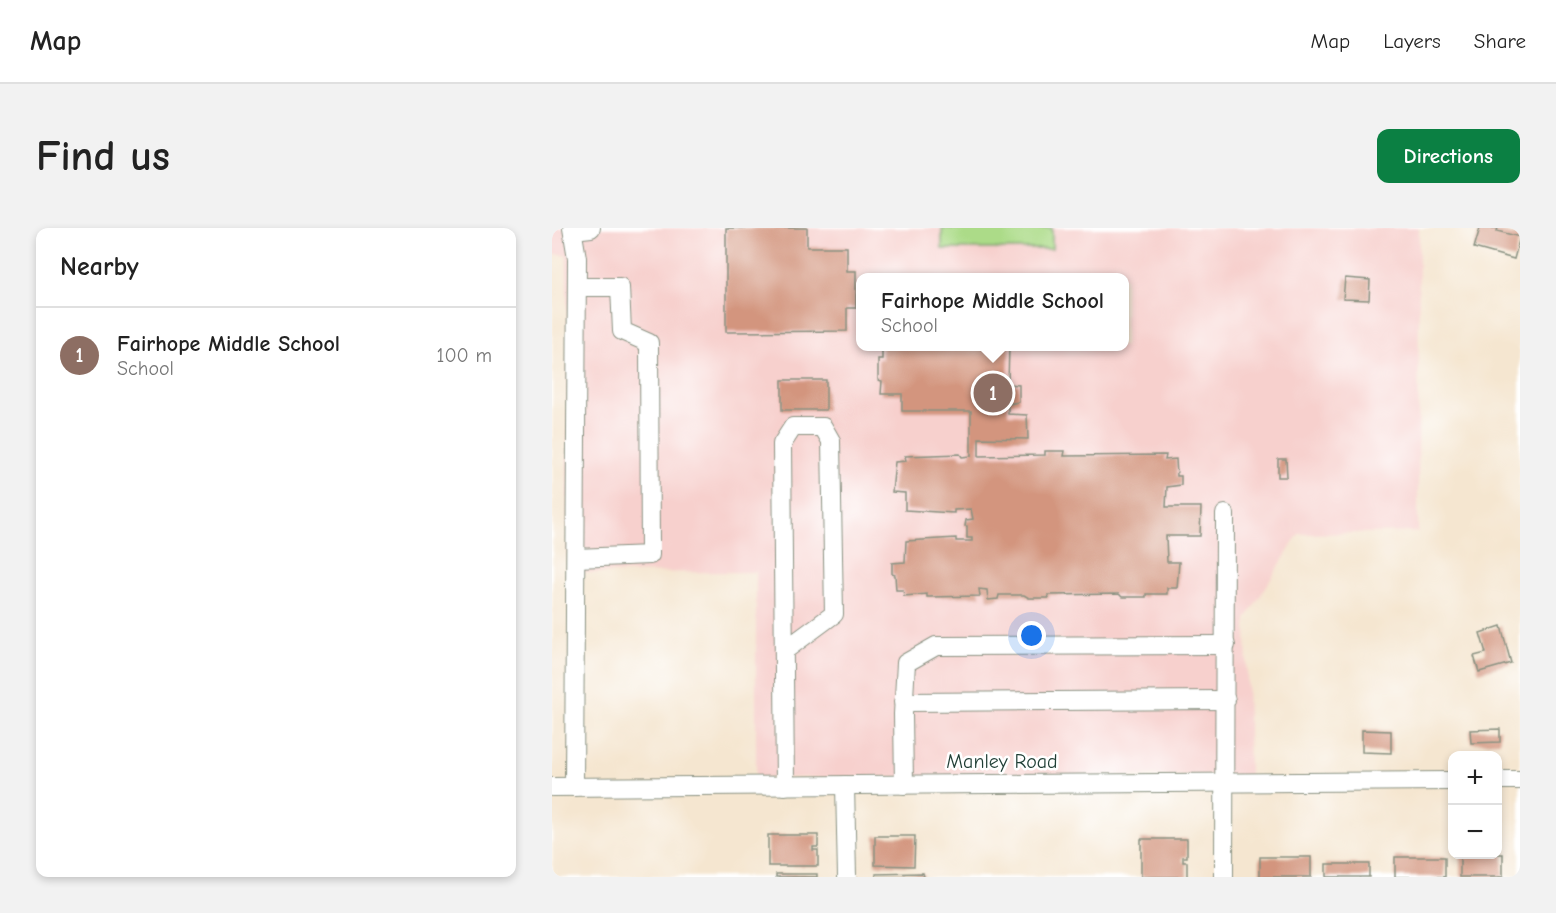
<!DOCTYPE html>
<meta charset="utf-8">
<style>
body{margin:0;font-family:"Comic Neue",sans-serif;background:#f2f2f2;color:#222}
.controls{position:absolute;right:18px;bottom:18px;display:grid;overflow:hidden;border-radius:12px;box-shadow:0 3px 9px #0003}
.controls button{width:54px;height:54px;display:grid;place-items:center;padding:0;border:0;border-bottom:2px solid #e0e0e0;background:#fff;color:#222;font:30px sans-serif}
.you{position:absolute;left:480px;top:408px;width:21px;height:21px;margin:-15px;border:4px solid #fff;border-radius:50%;background:#1a73e8;box-shadow:0 0 0 9px #1a73e833}
.badge{display:grid;place-items:center;width:39px;height:39px;border-radius:50%;background:#0b8043;color:#fff;font-size:20px;font-weight:700}
.pin{position:absolute;translate:-50% -50%;border:3px solid #fff;box-shadow:0 2px 6px #0006}
.popup{position:absolute;left:304px;top:45px;width:273px;height:78px;box-sizing:border-box;display:grid;place-content:center;border-radius:12px;background:#fff;filter:drop-shadow(0 2px 4px #0005);font-size:20px;white-space:nowrap;color:#767676}
.popup b{font-size:22px;color:#222}
.popup::after{content:'';position:absolute;left:50%;top:100%;margin-left:-12px;border:12px solid transparent;border-top-color:#fff}
.list{margin:0;padding:0;list-style:none}
h2{display:flex;justify-content:space-between;align-items:center;height:78px;margin:0;padding:0 24px;font-size:26px}
h2 small{font-size:20px;font-weight:400;color:#767676}
.list li{display:grid;grid-template-columns:39px 1fr auto;gap:18px;align-items:center;box-sizing:border-box;height:96px;padding:0 24px;border-top:2px solid #e0e0e0}
.list b{display:block;font-size:22px;white-space:nowrap}
.list p{margin:0;font-size:20px;white-space:nowrap;color:#767676}
.list em{font-size:20px;font-style:normal;color:#767676}
.map{position:relative;flex:none;width:968px;height:649px;overflow:hidden;border-radius:12px}
header{display:flex;align-items:center;gap:36px;box-sizing:border-box;height:84px;padding:0 30px;background:#fff;border-bottom:2px solid #e0e0e0}
header strong{font-size:28px}
nav{display:flex;gap:33px;margin-inline-start:auto;font-size:21px}
.intro{display:flex;align-items:center;justify-content:space-between;box-sizing:border-box;height:144px;padding:0 36px}
h1{margin:0;font-size:42px}
.button{padding:15px 27px;border-radius:12px;background:#0b8043;color:#fff;font-size:21px;font-weight:700}
main{display:flex;gap:36px;padding:0 36px}
aside{flex:1;background:#fff;border-radius:12px;box-shadow:0 3px 9px #0003}
.map>svg:first-child{display:block}
</style>
<header>
<strong>Map</strong>
<nav><a>Map</a><a>Layers</a><a>Share</a></nav>
</header>
<div class="intro"><h1>Find us</h1><a class="button">Directions</a></div>
<main>
<aside>
<h2>Nearby<small></small></h2>
<ul class="list">
<li><span class="badge" style="background:#8d6e63">1</span><div><b>Fairhope Middle School</b><p>School</p></div><em>100 m</em></li>
</ul>
</aside>
<div class="map">
<svg width="968" height="649" viewBox="0 0 968 649">
<rect width="100%" height="100%" fill="#fff"/>
<filter id="ink" filterUnits="userSpaceOnUse"><feTurbulence type="fractalNoise" baseFrequency=".0167" numOctaves="2"/><feDisplacementMap in="SourceGraphic" scale="12" xChannelSelector="R" yChannelSelector="G"/><feConvolveMatrix kernelMatrix="1 2 1 2 8 2 1 2 1" color-interpolation-filters="sRGB"/></filter>
<filter id="wash" filterUnits="userSpaceOnUse"><feTurbulence type="fractalNoise" baseFrequency=".008" numOctaves="4" result="noise"/><feDisplacementMap in="SourceGraphic" scale="24" xChannelSelector="R" yChannelSelector="G"/><feGaussianBlur stdDeviation="1.35" result="paint"/><feColorMatrix in="noise" values="0 0 0 0 0 0 0 0 0 0 0 0 0 0 0 0 0 1.4 0 .05"/><feComposite in="paint" operator="in"/></filter>
<g filter="url(#wash)">
<rect width="100%" height="100%" fill="#f5e6d0"/>
<!-- built -->
<path fill="#f7d0cd" fill-rule="evenodd" d="M0 0H867L866 304 747 306 694 391 697 547 204 550V344L15 345V27L0 26ZM309 50H573V118H309Z"/>
<!-- green -->
<rect fill="#acdb88" stroke="#668c5e" stroke-width="1.5" x="390" y="0" width="110" height="21"/>
<g id="blocks">
<!-- building -->
<g fill="#d3957e">
<polygon points="174,0 255,0 255,19 295,19 295,43 304,43 304,80 295,80 295,103 174,104"/>
<polygon points="928,0 946,0 945,3 968,9 962,31 922,20"/>
<polygon points="793,50 818,52 817,72 791,71"/>
<polygon points="330,118 457,118 456,156 467,157 467,174 456,176 456,186 475,187 476,211 427,210 427,228 493,227 493,223 513,223 512,228 614,227 613,232 624,231 625,248 629,248 629,257 615,259 614,279 649,279 648,308 614,308 615,334 627,334 625,360 615,360 615,366 594,366 594,369 570,369 567,366 496,367 497,370 477,370 472,367 447,367 446,371 436,372 435,362 427,361 428,368 375,369 375,366 352,368 351,362 344,362 343,347 340,346 340,335 353,334 354,313 404,310 404,313 420,313 420,310 415,310 415,298 413,298 414,292 421,291 419,281 402,282 402,285 353,282 353,265 340,264 343,234 354,233 353,228 408,226 410,229 419,228 419,183 350,183 350,166 329,166 330,153 326,152 326,131 330,131"/>
<rect x="230" y="152" width="44" height="30"/>
<polygon points="726,231 734,231 735,249 726,249"/>
<polygon points="949,398 959,435 927,444 922,428 934,425 928,405"/>
<polygon points="948,501 948,514 919,515 918,502"/>
<polygon points="810,502 839,503 839,525 810,524"/>
<polygon points="216,607 266,607 266,619 261,619 261,622 266,622 266,638 216,638"/>
<polygon points="323,608 363,608 362,638 323,637"/>
<polygon points="589,611 635,611 635,629 631,629 631,634 635,634 635,649 589,649"/>
<rect x="908" y="626" width="43" height="23"/>
<rect x="708" y="629" width="51" height="20"/>
<rect x="843" y="629" width="50" height="20"/>
<rect x="774" y="636" width="43" height="13"/>
<polygon points="371,645 372,649 324,649 324,646"/>
<rect x="224" y="646" width="41" height="3"/>
</g>
</g>
</g>
<g filter="url(#ink)">
<use href="#blocks" fill-opacity="0" stroke="#8a9282" stroke-width="1.5"/>
<g fill="none" stroke-linecap="round" stroke-linejoin="round">
<defs>
<g id="minor">
<polyline points="20,0 25,30 22,559"/>
<polyline points="21,2 39,0"/>
<polyline points="24,330 98,327 97,115 70,103 68,59 25,59"/>
<polyline points="232,423 282,386 279,213 271,199 241,199 230,216 233,558"/>
<polyline points="351,474 674,472"/>
<polyline points="945,552 968,552"/>
<polyline points="293,557 295,649"/>
<polyline points="352,557 351,486 354,435 384,418 674,417"/>
<polyline points="0,559 900,553"/>
<polyline points="672,649 673,286"/>
</g>
</defs>
<!-- minor casing -->
<use href="#minor" stroke="#8a9282" stroke-width="20"/>
<!-- minor -->
<use href="#minor" stroke="#fff" stroke-width="18"/>
</g>
</g>
<g text-anchor="middle" stroke-width="5" stroke-linejoin="round" paint-order="stroke">
<!-- street labels -->
<g font-size="20" fill="#1f3d34" stroke="#fff">
<text x="450" y="540">Manley Road</text>
</g>
</g>
</svg>
<div class="controls">
<button>+</button>
<button>−</button>
</div>
<div class="you"></div>
<div class="pin badge" style="left:441px;top:165px;background:#8d6e63">1</div>
<div class="popup"><b>Fairhope Middle School</b>School</div>
</div>
</main>
